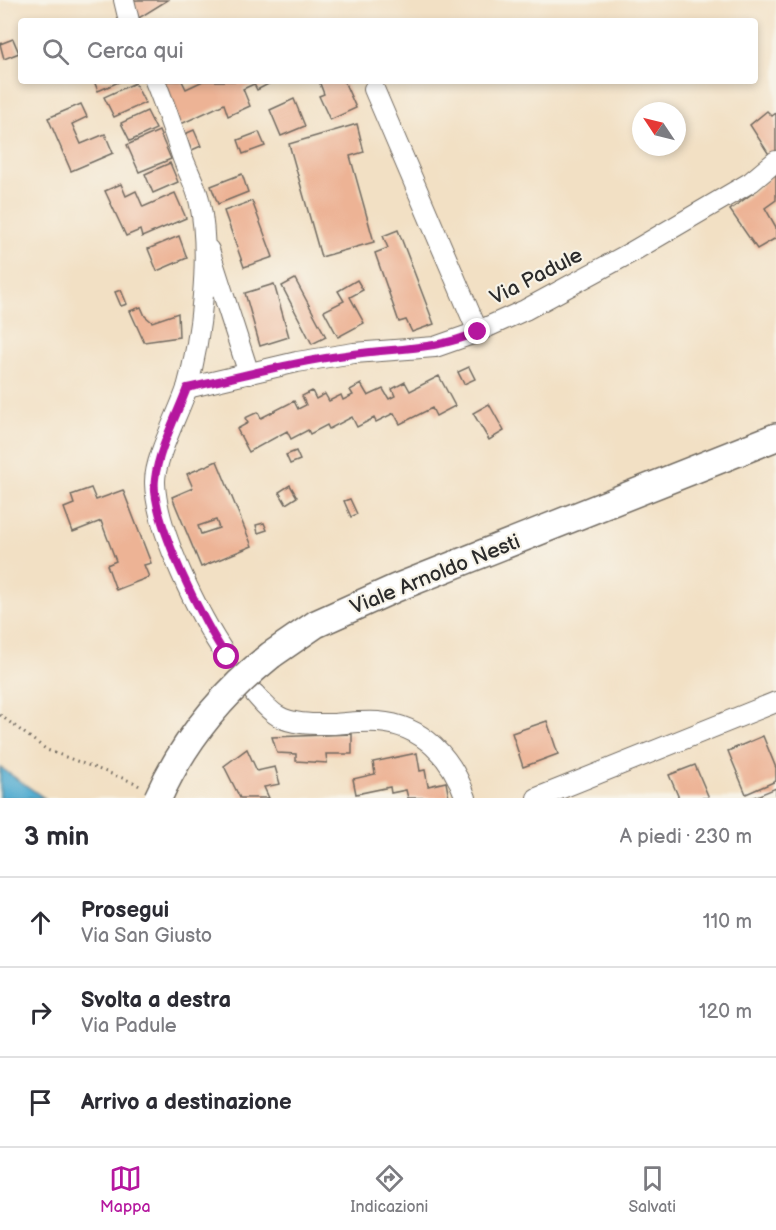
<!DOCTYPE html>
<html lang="it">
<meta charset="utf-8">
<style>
body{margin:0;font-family:"Balsamiq Sans",sans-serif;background:#f7f7f7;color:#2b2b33}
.compass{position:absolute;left:632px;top:102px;width:54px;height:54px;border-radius:50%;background:#fff;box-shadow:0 3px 9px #0003;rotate:305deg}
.stop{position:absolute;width:18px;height:18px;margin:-14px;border:4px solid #b5179e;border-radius:50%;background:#fff}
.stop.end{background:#b5179e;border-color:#fff;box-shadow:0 2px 6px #0008}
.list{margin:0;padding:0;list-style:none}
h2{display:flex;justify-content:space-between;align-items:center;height:78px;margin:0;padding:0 24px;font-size:26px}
h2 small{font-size:20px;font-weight:400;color:#7c7c81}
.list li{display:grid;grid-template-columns:39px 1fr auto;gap:18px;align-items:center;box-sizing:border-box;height:90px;padding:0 24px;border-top:2px solid #e1e1e2}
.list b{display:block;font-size:22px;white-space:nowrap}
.list p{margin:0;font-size:20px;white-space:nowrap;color:#7c7c81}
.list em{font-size:20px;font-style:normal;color:#7c7c81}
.icon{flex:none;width:33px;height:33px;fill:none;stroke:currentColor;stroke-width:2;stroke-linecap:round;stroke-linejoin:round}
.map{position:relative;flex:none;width:776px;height:798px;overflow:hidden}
.search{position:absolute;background:#fff;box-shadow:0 3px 9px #0003;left:18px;right:18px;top:18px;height:66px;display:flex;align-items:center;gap:15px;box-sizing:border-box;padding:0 21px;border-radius:6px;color:#7c7c81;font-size:22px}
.sheet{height:348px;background:#fff}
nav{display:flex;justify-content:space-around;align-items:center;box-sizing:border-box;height:84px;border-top:2px solid #e1e1e2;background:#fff;font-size:16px;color:#7c7c81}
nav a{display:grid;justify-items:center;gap:3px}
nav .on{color:#b5179e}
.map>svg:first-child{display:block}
</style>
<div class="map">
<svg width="776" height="798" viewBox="0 0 776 798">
<rect width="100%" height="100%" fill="#f7f3e8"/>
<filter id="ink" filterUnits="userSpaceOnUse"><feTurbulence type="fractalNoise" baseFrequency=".0167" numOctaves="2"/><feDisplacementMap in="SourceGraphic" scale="12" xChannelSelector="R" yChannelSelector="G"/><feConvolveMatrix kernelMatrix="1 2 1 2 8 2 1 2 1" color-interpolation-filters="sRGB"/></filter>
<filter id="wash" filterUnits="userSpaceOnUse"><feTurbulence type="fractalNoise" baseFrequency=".008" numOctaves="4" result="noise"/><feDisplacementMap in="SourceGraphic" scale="24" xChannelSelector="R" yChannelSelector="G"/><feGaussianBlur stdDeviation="1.35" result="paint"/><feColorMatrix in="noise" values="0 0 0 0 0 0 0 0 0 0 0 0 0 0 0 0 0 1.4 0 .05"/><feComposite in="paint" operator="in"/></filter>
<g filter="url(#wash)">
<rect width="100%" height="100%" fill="#f2e0c4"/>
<!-- water -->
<polygon fill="#54add1" stroke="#406c7e" stroke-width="1.5" points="0,767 44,798 0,798"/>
<g id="blocks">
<!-- building -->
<g fill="#edb395" fill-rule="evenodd">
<polygon points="132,0 168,0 139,18"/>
<polygon points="13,39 19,53 4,59 0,44"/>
<polygon points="94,81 121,81 98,91"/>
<polygon points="162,81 182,81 186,89 203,81 274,81 257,90 254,84 243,89 250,106 228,116 224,104 179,125"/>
<polygon points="319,81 344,81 356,108 330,120 319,96 324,94"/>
<polygon points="135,83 145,103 114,117 104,97"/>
<polygon points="294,99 305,126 281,136 270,110"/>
<polygon points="81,104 87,117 72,124 81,144 105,134 113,153 71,171 48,118"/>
<polygon points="147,111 156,129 130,141 121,123"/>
<polygon points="767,111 772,116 776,113 776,152 770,156 750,125"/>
<polygon points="357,124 364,152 350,156 374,242 321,257 289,144"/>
<polygon points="194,130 201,146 192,150 185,134"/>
<polygon points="159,131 171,159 139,172 127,145"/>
<polygon points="259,132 265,146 243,154 238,140"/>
<polygon points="170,163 178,182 153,193 145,174"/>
<polygon points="776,171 776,200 765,208 776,227 776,238 757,249 730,210 757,190"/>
<polygon points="242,174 248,192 218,204 211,186"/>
<polygon points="121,184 126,196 136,191 143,207 175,193 186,218 142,237 140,230 126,236 105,191"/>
<polygon points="252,201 273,257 244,267 224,211"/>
<polygon points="398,230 434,324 412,332 406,320 399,322 375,253 388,248 383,236"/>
<polygon points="179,236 187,258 157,271 148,249"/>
<polygon points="295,279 326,337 312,344 282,286"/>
<polygon points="357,280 363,290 350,297 364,323 338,337 324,311 344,301 338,291"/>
<polygon points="274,284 289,337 260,346 245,293"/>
<polygon points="121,290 127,304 121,306 115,292"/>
<polygon points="141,307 145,316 152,322 178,313 179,337 144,342 130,311"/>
<polygon points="469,367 475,379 464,384 458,372"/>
<polygon points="439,376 455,406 436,416 432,408 400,424 394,413 376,422 374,418 357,427 352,417 329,429 327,425 310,434 308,430 291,439 287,431 249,452 237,429 248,423 245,418 258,412 261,418 294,401 298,409 306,405 302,396 312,391 316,399 325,394 329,401 341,395 343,400 353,395 350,390 361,384 368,396 383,389 389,399 395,396 392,389 405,382 410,391"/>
<polygon points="489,404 504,431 489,440 473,413"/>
<polygon points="296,451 300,460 290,464 286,455"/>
<path d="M217 461 252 546 201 567 172 497 193 488 187 474ZM216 520 219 528 201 534 198 526Z"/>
<polygon points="290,485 297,497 286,504 279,492"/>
<polygon points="91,488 96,500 123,490 151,563 144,565 149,577 116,590 107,565 116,561 101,521 73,532 64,508 74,504 71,495"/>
<polygon points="350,499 357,514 351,517 344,501"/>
<polygon points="264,523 267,530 258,533 256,525"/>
<polygon points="547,721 558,754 523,767 512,733"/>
<polygon points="352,734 352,754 326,754 327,763 296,761 296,754 277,753 272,737"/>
<polygon points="763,736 776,768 776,781 746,794 728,751"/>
<polygon points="247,749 257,771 275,767 280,784 264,787 269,798 240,798 224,766"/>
<polygon points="417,753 420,771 425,770 428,786 446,782 449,798 408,798 406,790 391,793 390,787 356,794 353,779 375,774 373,762"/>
<polygon points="695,765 709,798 679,798 669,775"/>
<polygon points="776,788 776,798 752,798"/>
</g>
</g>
</g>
<g filter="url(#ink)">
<use href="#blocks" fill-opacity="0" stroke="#716a61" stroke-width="1.5"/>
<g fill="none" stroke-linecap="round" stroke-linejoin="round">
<defs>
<g id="street">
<polyline points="124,0 129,21"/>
<path d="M155 81C165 105 173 129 181 153 187 171 197 186 200 204 211 255 201 339 187 388 179 413 154 459 155 483 156 530 200 618 227 657"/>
<polyline points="374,89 478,332"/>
<polyline points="209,250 249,374"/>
<polyline points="187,388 297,362 354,353 435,347 472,334 525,310 630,253 751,182 776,161"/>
<path d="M255 694C262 702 269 711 278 716 293 725 315 724 332 724 347 723 363 721 378 722 423 725 452 758 466 798"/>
<polyline points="537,798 776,702"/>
</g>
<polyline id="secondary" points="271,655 316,624 396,588 776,437"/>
</defs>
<!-- street casing -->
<use href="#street" stroke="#716a61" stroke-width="22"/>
<!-- secondary casing -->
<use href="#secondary" stroke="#716a61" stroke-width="30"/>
<!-- path -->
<polyline stroke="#716a61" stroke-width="3" stroke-dasharray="1.5 4.5" stroke-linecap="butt" points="0,715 47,750 133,782 141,787"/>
<!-- street -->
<use href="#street" stroke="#fff" stroke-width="20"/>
<!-- secondary -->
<use href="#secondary" stroke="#fff" stroke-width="27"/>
<defs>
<path id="secondary-bridge" d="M158 798C183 742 223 693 271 655"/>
</defs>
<!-- secondary-bridge casing -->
<use href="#secondary-bridge" stroke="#716a61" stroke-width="30" stroke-linecap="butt"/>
<!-- secondary-bridge -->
<use href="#secondary-bridge" stroke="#fff" stroke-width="27"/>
</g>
</g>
<g fill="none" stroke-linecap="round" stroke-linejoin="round" filter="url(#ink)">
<!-- route -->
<path stroke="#b5179e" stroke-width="8" d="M227 657C204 624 150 518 155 479 158 451 177 415 187 388 242 376 296 361 353 354 396 348 437 350 478 332"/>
</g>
<g text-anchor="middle" stroke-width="4.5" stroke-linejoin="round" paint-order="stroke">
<!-- street labels -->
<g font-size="21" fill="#2b2b2b" stroke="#f7f3e8">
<text transform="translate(536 276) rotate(-27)" y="7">Via Padule</text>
<text transform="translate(435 574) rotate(-22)" y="7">Viale Arnoldo Nesti</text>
</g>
</g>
</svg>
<svg class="compass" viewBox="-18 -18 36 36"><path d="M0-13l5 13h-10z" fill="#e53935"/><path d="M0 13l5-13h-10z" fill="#7c7c81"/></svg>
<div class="stop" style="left:227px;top:657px"></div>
<div class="stop end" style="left:478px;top:332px"></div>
<div class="search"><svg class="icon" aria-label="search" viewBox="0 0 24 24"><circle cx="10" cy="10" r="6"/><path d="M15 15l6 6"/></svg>Cerca qui</div>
</div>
<section class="sheet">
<h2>3 min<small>A piedi · 230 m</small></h2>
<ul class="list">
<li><svg class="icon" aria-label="ahead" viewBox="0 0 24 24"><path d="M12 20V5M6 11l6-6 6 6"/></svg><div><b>Prosegui</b><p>Via San Giusto</p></div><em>110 m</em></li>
<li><svg class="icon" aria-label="right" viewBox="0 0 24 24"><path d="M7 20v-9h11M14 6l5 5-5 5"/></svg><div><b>Svolta a destra</b><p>Via Padule</p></div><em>120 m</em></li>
<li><svg class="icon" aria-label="arrive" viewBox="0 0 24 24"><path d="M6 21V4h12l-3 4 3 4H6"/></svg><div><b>Arrivo a destinazione</b></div></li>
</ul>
</section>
<nav>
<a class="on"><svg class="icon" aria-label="map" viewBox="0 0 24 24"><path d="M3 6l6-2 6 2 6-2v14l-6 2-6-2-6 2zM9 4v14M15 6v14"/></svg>Mappa</a>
<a><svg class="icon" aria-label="directions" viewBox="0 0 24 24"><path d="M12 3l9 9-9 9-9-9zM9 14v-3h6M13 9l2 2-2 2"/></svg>Indicazioni</a>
<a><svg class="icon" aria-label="saved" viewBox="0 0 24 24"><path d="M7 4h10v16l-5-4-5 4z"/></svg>Salvati</a>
</nav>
